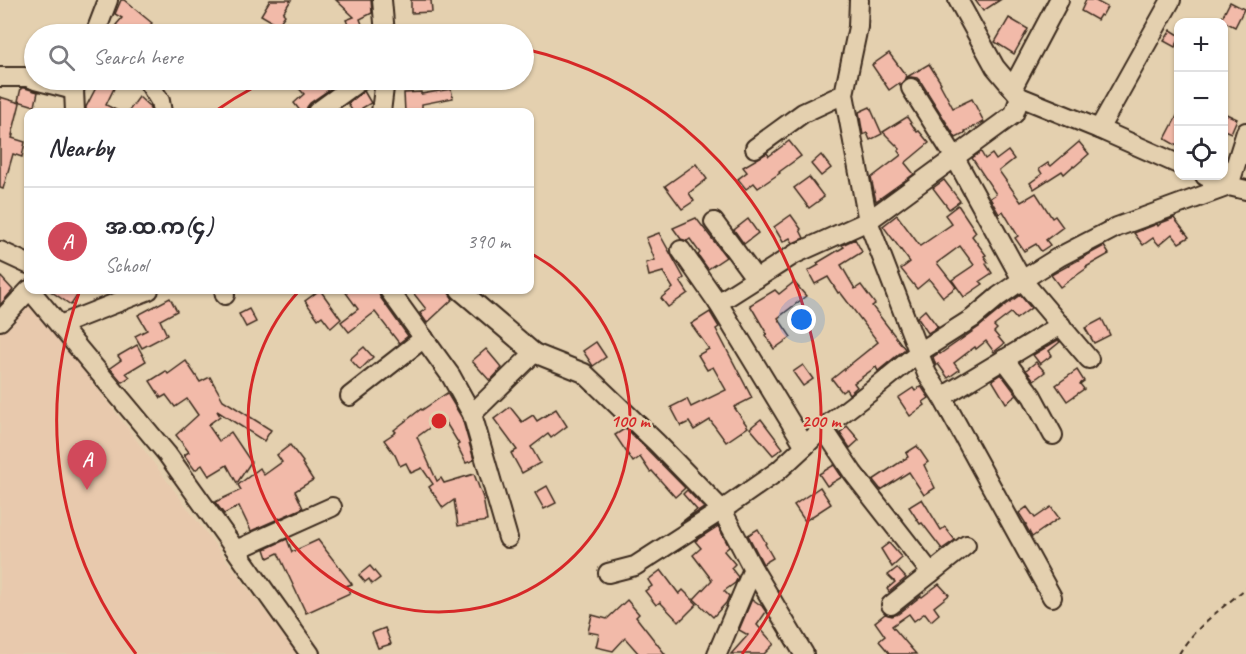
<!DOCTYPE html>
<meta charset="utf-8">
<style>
body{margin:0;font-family:Caveat,"Noto Sans Myanmar",sans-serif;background:#f2f2f3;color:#2b2b33}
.controls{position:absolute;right:18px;top:18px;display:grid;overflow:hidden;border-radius:12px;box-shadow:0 2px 4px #0004}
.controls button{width:54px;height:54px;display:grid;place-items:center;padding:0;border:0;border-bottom:2px solid #e1e1e2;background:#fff;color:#2b2b33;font:30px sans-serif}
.you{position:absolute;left:802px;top:320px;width:21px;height:21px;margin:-15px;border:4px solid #fff;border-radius:50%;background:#1a73e8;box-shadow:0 0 0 9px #1a73e833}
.badge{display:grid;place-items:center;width:39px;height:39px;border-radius:50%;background:#d1495b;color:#fff;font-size:20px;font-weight:700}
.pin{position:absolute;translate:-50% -50px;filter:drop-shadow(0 2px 3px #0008)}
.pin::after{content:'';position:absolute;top:32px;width:21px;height:18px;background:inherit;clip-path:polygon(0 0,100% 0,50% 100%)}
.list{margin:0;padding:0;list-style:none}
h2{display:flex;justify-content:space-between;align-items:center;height:78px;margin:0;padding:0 24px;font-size:26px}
h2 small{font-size:20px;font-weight:400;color:#7c7c81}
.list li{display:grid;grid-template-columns:39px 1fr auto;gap:18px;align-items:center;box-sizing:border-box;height:108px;padding:0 24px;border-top:2px solid #e1e1e2}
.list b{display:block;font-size:22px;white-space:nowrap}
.list p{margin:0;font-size:20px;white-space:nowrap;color:#7c7c81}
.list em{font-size:20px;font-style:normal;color:#7c7c81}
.icon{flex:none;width:33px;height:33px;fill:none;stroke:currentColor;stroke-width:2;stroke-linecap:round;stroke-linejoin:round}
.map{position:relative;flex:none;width:1246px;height:654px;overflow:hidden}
.search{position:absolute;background:#fff;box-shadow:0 2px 4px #0004;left:24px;top:24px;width:510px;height:66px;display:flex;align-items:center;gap:15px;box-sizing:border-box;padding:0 21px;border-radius:33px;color:#7c7c81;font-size:22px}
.panel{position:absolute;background:#fff;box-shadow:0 2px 4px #0004;left:24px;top:108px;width:510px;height:186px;border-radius:12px}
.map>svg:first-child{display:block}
</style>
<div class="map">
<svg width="1246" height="654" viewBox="0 0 1246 654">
<rect width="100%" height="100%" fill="#e4d0af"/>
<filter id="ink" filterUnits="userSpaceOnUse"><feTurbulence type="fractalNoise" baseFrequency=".0167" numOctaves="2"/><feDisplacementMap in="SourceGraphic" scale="12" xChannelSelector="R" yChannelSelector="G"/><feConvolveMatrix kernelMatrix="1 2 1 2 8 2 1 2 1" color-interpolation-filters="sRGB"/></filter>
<g filter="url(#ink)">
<!-- built -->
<polygon fill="#e8c9ad" points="29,297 297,654 0,654 0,326"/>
<!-- building -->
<g fill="#f2baa9" stroke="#3b2a1e" stroke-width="1.5">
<polygon points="121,0 124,0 152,23 142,34 135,34 128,29 125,32 116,25 122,18 115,14"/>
<polygon points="270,0 291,0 283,13 285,15 278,25 261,15"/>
<polygon points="336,0 371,0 372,13 360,19 365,32 358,34 352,34 346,20 354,17"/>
<polygon points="411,0 431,0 432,12 411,13"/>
<polygon points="975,0 1000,0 983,11"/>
<polygon points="1086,0 1094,0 1107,7 1102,16 1100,15 1097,20 1081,11"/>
<polygon points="1230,2 1244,9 1235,27 1221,20"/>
<polygon points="1009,18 1028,29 1014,54 995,42"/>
<polygon points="1171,30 1179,35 1179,40 1175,47 1164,41"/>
<polygon points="889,53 907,77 929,64 941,83 940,84 953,108 972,99 984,122 965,131 966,133 956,138 921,82 917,78 911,77 906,78 900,85 899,83 889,90 872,65"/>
<polygon points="100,80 118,80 106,105 120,112 86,112 86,107"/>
<polygon points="291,80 343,80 310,103 307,107 306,112 301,112 294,103 304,94"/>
<polygon points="21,88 25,88 38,92 35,106 18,101"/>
<polygon points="451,89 453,98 422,104 422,112 405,112 404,93 421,92 421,94"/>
<polygon points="364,91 371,103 362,108 364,112 353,112 348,104"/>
<polygon points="0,97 20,103 12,135 13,135 12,138 25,142 22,157 13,154 3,189 0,188"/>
<polygon points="139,97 149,106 151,112 128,112"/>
<polygon points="870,107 882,134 870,140 867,133 863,135 859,112"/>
<polygon points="1179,112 1179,147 1165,139"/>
<polygon points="1224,113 1237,119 1231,133 1224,130"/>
<polygon points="907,117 917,132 919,131 929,143 905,163 914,174 876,201 871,178 901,155 898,151 900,149 883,132"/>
<polygon points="789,141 801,156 779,172 780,173 758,188 754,183 746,189 738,179 747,172 743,167 767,153 769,156"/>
<polygon points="1079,142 1089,154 1074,167 1073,166 1064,174 1062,171 1034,189 1030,183 1042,174 1039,169 1048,163 1051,166"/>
<polygon points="1008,151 1014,159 999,171 1021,202 1036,193 1052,218 1055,216 1063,227 1046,240 1050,245 1041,251 1036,244 1024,251 1015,238 1018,236 1003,211 999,214 990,198 996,194 972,158 981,152 985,159 992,154 996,160"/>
<polygon points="821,155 831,168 821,176 811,164"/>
<polygon points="696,164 707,179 689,193 694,201 682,209 665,186"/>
<polygon points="809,177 824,197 809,208 794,188"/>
<polygon points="944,180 960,201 949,209 933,188"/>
<polygon points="958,205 976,232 972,236 986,255 984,256 988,262 986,264 992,273 980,281 983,284 964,297 952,280 974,265 960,246 937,263 956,287 943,297 929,279 917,289 901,269 910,262 883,226 897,215 920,246 952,224 945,215"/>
<polygon points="791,215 801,229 800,230 804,238 793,243 790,238 783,242 774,227"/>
<polygon points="696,218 726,257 708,269 698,255 700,253 690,239 687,241 681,239 673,228"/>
<polygon points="1174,218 1189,237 1179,243 1172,234 1159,245 1153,238 1143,245 1134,233 1157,224 1158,226 1161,223"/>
<polygon points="748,219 758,233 744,244 734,230"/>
<polygon points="659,233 684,278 680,281 688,293 668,307 661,298 673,288 663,272 649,276 646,263 655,260 646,238"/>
<polygon points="855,239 862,252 841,265 855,289 861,285 875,304 872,306 905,349 878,371 876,367 854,383 857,387 849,394 846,389 842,392 832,379 878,342 840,292 838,293 828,277 815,284 808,271 819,265 817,263 844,247 842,245"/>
<polygon points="1104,246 1109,254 1086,267 1087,268 1060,287 1051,275"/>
<polygon points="0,276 13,290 0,305"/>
<polygon points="794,282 806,296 778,318 791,337 774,349 765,335 767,334 750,305 775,290 779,294"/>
<polygon points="49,290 81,290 71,305"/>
<polygon points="320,290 341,319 331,328 322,316 318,319 305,301"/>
<polygon points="344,290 378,290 380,297 408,336 399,343 375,312 349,332 341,322 358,309"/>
<polygon points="411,290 447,290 453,299 427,323 420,313 426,309"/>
<polygon points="1020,295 1031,308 1016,319 1011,313 994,326 997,329 994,332 1004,344 994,352 986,341 976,349 975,347 954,363 959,370 948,378 938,364 936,366 933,357 939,353 940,354 979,327 1006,305"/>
<polygon points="170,298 177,311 160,320 167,335 142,348 135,336 147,330 138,315"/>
<polygon points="249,309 256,322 246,327 239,314"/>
<polygon points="925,310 938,327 928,333 917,317"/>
<polygon points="710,312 719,327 716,329 752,398 734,407 748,427 726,442 710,420 694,430 689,422 681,426 671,407 687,399 691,407 726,390 713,367 707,370 698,355 709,349 691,324"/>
<polygon points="1102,319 1110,335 1094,343 1085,328"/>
<polygon points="1058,340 1060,342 1049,351 1052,355 1040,364 1033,355"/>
<polygon points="596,342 606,357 593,366 583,351"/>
<polygon points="137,345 146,361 126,373 130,377 122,382 110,368 121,360 118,356"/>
<polygon points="364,347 373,357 360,370 350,359"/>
<polygon points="486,349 502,368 490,381 472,361"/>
<polygon points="186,361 200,382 210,377 223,400 271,430 264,441 217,411 220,416 208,425 219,441 231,432 251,462 237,483 227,465 209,476 202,465 195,470 184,455 189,452 176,435 198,415 187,399 175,407 166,395 161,398 150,381 166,371 168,374"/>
<polygon points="1036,362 1045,372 1034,380 1026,370"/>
<polygon points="803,365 813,379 803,386 793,372"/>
<polygon points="1077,370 1084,381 1080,384 1084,389 1067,401 1056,385"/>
<polygon points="1001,374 1022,402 1017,395 1006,403 992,380"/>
<polygon points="921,386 929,398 923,402 925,405 910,416 898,398 913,388 915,391"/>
<polygon points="447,393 462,418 474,460 466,463 457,445 459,444 443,418 417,437 437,481 441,478 444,483 474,474 483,498 487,521 458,526 454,500 443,508 429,487 433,484 422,468 411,473 406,463 400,466 395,455 384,440 396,432 394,430 421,409 422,410"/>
<polygon points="510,407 522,422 533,415 537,421 556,409 567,426 551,438 548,434 531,447 540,463 522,473 511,453 517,450 494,419"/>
<polygon points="761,419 783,448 773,455 750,428"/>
<polygon points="847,426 859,440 850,448 840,433"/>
<polygon points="626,428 685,488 675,497 652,471 650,472 640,457 633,462 615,435"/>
<polygon points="290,445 303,462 302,463 313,480 295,491 303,508 251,531 239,506 224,514 215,502 241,490 238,485 260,468 264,475 282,462 277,455"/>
<polygon points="917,446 928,462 924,465 935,488 924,495 909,472 881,490 873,480 908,457 906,453"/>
<polygon points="834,465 842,477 827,486 819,474"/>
<polygon points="547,486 556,503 544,509 535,493"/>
<polygon points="820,487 831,504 805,521 794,505"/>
<polygon points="687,490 704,508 679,524 697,510 683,494"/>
<polygon points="922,499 941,530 945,527 955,540 942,549 922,523 920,524 909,507"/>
<polygon points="1027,507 1035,518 1051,507 1059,518 1032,537 1025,524 1026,524 1019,513"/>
<polygon points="718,526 729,547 724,551 735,564 731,568 738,577 735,583 724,591 729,596 726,603 713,617 694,599 712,580 693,555 701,548 695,541"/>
<polygon points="758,529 766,543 765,544 773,558 763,564 748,535"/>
<polygon points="287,539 292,552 318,540 352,584 346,586 350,593 306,613 278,553 268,558 265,549"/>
<polygon points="889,543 902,558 892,567 881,549"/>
<polygon points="370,566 380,578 372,584 369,579 365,582 359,575"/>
<polygon points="897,568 906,578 889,592 887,589 895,582 888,575"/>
<polygon points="661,570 679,594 683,590 697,604 679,622 660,602 656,605 645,591 652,586 648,580"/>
<polygon points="939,584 949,595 934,607 939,614 931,621 925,613 914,621 909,614 892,626 916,654 890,654 879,641 885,636 875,622 885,614 892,616 898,614 921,596 922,597"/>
<polygon points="752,599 762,606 766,612 757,625 774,644 764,654 731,654 748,635 739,630"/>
<polygon points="627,600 639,614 636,617 665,654 639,654 625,638 613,651 596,647 599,634 588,632 592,615 607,619"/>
<polygon points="385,628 391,644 378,648 372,633"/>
</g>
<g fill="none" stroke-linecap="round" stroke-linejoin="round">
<defs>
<g id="minor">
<polyline points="382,0 385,34"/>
<polyline points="859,0 858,27 844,94 868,221 927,374 942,397 1061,325"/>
<polyline points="958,0 995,67 1020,97 1099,129 1178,164"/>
<polyline points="95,34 108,0"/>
<polyline points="0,77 27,77 34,79"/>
<polyline points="35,80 74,90"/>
<polyline points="147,80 160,101 162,112"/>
<polyline points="1013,87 1059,0"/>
<polyline points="911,88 954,156 1022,280 1089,359"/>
<polyline points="75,112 74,90 78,80"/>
<polyline points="317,112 361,80"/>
<polyline points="381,112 385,80"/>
<polyline points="1099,129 1171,0"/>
<polyline points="755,148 803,113 844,94"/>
<polyline points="1205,176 1229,186 1246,132"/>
<polyline points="714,222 756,279"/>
<polyline points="681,250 718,303"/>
<polyline points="0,251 28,264"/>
<polyline points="30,290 167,454 310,654"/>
<polyline points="224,290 225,295"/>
<polyline points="389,290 451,376 472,414 508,538"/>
<polyline points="460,290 534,353 584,373 657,443 722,510 753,569 804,654"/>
<polyline points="0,321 29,290"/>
<polyline points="60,325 149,290"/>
<polyline points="1004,359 1032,396 1053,435"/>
<polyline points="350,396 424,338"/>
<polyline points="942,397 1052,597"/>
<polyline points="472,414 534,353"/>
<polyline points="823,428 853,473 931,573 891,605"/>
<polyline points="805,446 718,303 795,254 868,221 1014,114 1020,97"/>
<polyline points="236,550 332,507"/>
<polyline points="608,573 635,566 722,510 778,471 805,446 823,428 870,392 918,353 973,318 999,296 1022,280 1059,257 1117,227 1229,186 1246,190"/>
<polyline points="931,573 966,545"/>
<polyline points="717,654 753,569"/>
</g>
</defs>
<!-- minor casing -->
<use href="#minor" stroke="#3b2a1e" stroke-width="22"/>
<!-- path -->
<path stroke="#3b2a1e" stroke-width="2" stroke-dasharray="6 4.5" stroke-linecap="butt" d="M1179 654C1194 627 1223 608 1246 588"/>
<!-- minor -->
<use href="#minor" stroke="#e4d0af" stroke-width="18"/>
</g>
</g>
<!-- distance rings -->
<g fill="none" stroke="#d62828" stroke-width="3">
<path d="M530 253A191 191 0 1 1 300 290"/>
<path d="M136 654A382 382 0 0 1 80 290M214 112A382 382 0 0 1 266 81M525 49A382 382 0 0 1 742 654"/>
</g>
<circle cx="439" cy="421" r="9" fill="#d62828" stroke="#e4d0af" stroke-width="3"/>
<g font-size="18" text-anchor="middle" font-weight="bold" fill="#d62828" stroke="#e4d0af" stroke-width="4.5" stroke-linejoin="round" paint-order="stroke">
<text x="630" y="427">100 m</text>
<text x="821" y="427">200 m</text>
</g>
</svg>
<div class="controls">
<button>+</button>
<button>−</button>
<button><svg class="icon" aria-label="locate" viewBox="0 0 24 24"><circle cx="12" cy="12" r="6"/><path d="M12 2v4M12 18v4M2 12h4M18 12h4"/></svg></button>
</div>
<div class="you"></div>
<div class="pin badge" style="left:87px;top:490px">A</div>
<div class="search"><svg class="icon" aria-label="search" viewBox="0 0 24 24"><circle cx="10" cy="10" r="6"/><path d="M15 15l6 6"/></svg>Search here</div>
<section class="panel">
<h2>Nearby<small></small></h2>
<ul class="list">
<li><span class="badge">A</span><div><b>အ.ထ.က(၄)</b><p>School</p></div><em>390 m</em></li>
</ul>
</section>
</div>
